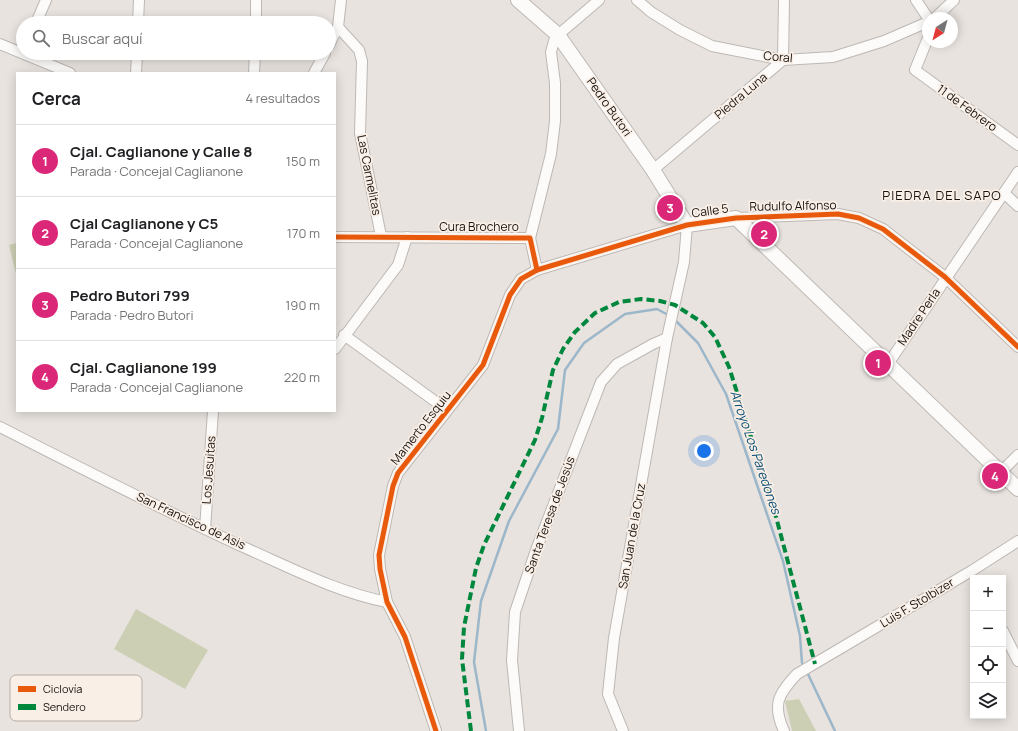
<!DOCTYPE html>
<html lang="es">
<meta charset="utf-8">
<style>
body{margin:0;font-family:Manrope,sans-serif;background:#f2f2f2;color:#202124}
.controls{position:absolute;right:12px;bottom:12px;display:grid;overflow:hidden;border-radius:0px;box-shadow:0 2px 10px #0003}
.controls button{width:36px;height:36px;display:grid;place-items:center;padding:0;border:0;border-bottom:1px solid #e0e0e0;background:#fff;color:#202124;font:20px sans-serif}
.compass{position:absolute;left:922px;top:12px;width:36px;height:36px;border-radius:50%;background:#fff;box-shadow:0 2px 10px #0003;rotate:216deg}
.you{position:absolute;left:704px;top:451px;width:14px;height:14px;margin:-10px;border:3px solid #fff;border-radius:50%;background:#1a73e8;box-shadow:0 0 0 6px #1a73e833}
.badge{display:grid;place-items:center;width:26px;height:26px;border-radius:50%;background:#db2777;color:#fff;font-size:13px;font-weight:700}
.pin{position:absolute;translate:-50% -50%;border:2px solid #fff;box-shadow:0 1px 4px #0006}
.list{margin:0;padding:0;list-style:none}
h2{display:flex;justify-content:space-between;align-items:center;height:52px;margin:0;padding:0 16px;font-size:17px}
h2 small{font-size:13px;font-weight:400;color:#757577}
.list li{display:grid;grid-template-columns:26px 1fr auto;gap:12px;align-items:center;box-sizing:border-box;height:72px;padding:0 16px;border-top:1px solid #e0e0e0}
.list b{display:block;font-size:15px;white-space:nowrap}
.list p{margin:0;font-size:13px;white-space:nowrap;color:#757577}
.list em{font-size:13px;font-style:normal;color:#757577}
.icon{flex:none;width:22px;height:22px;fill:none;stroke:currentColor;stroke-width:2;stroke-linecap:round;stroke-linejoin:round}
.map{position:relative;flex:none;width:1018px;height:731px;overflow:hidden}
.search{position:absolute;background:#fff;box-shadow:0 2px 10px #0003;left:16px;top:16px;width:320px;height:44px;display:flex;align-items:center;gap:10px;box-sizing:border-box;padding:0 14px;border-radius:22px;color:#757577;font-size:15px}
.panel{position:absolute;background:#fff;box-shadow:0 2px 10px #0003;left:16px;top:72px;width:320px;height:340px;border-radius:0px}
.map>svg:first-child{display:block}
</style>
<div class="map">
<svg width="1018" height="731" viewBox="0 0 1018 731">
<rect width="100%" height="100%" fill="#e8e3de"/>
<!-- green -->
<g fill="#cccfb4">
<polygon points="17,243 17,278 9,245"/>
<polygon points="136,609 208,650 185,689 114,649"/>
<polygon points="799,699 816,731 792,731 785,701"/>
</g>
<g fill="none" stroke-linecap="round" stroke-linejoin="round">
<!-- stream -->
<g stroke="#9cb6ca" stroke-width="2.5">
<polyline points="674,319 698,343 726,394 783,561 800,636 802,663"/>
<polyline points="807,672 835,731"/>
<polyline points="486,731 474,662 481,601 509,521 558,429 565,370 584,343 625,314 657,309 670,316"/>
</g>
<defs>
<g id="street">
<polyline points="637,0 651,12 680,30 712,46 783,60 833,57 884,41 928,22"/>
<polyline points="916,0 928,18"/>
<polyline points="935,18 954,0"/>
<polyline points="36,23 46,0"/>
<polyline points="138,23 139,0"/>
<polyline points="256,23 256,0"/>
<polyline points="338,27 359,50 362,61 360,133 381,236"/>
<polyline points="928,38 915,70 1018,145"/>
<polyline points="0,44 70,73"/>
<polyline points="329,45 338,27 341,0"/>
<polyline points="136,73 137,53"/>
<polyline points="254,73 255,53"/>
<polyline points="314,73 325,53"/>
<polyline points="653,170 783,60 784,0"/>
<polyline points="1004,193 1018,206"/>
<polyline points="736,218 838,214 859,218 883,229 945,277 1018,347"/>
<polyline points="335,237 530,238 537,270 687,225 684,262 667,338 614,638 608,694 623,731"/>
<polyline points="530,238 551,154 555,121 555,83 551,52 554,41 558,35 599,0"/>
<polyline points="344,335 447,410"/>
<polyline points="335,349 398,265 407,237"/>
<polyline points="888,364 1018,172"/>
<path d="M0 427C80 468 160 508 241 546 289 567 336 592 387 602"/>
<polyline points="1001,472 1018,455"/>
<polyline points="205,529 213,411"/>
<polyline points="1003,631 1018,661"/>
<polyline points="436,731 405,637 387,602 380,569 379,555 393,486 398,473 483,365 510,295 521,279 537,270"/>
<polyline points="519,731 512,660 515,612 536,550 601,382 617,364 653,344 667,338"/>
<path d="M784 731C772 705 778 694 797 674L973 570 1018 541"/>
</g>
<polyline id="secondary" points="518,0 558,35 653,170 687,225 736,218 1018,489"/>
</defs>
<!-- street casing -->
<use href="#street" stroke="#bdb8b4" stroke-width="12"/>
<!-- secondary casing -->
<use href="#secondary" stroke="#bdb8b4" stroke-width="16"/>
<!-- street -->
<use href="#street" stroke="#fcfbfa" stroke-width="10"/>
<!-- secondary -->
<use href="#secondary" stroke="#fcfbfa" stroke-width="14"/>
<!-- quiet -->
<polyline stroke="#00873e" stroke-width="4" stroke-dasharray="8 4" stroke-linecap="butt" points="471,731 462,659 464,627 476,568 484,545 535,440 542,418 553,370 563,349 575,332 595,313 619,302 641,299 660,301 675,305 703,323 715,337 729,367 775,513 815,664"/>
<defs>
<g id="cycleway">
<polyline points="335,237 530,238 537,270 687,225 736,218 838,214 859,218 883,229 945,277 1018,347"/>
<polyline points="436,731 405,637 387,602 380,569 379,555 393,486 398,473 483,365 510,295 521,279 537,270"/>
</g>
</defs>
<!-- cycleway casing -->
<use href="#cycleway" stroke="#faefe6" stroke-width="8"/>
<!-- cycleway -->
<use href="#cycleway" stroke="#e8590c" stroke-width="5"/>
</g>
<g text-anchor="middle" stroke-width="3.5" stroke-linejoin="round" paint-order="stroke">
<!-- street labels -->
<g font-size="12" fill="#171310" stroke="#faefe6">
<text transform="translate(778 57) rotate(5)" y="4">Coral</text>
<text transform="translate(741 96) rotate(-40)" y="4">Piedra Luna</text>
<text transform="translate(609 107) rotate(55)" y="4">Pedro Butori</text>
<text transform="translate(967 108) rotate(36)" y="4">11 de Febrero</text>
<text transform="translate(369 175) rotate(79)" y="4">Las Carmelitas</text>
<text transform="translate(793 206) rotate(-1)" y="4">Rudulfo Alfonso</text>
<text transform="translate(710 211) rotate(-8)" y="4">Calle 5</text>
<text x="479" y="231">Cura Brochero</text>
<text transform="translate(919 317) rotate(-56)" y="4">Madre Perla</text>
<text transform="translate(421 428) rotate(-52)" y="4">Mamerto Esquiu</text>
<text transform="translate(209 470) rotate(-86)" y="4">Los Jesuitas</text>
<text transform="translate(550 515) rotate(-70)" y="4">Santa Teresa de Jesús</text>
<text transform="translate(191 521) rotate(25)" y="4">San Francisco de Asis</text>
<text transform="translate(632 536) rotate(-80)" y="4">San Juan de la Cruz</text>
<text transform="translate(917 603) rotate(-31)" y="4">Luis F. Stolbizer</text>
</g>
<!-- neighbourhood labels -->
<g font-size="13" letter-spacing="1" fill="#171310" stroke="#faefe6">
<text x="942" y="200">PIEDRA DEL SAPO</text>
</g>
<!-- water labels -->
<g font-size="13" font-style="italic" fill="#074e77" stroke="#faefe6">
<text transform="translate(756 452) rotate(71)" y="5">Arroyo Los Paredones</text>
</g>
</g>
<!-- legend -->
<rect x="10" y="675" width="132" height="46" rx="6" fill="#faefe6" stroke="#b6ada6" stroke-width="1"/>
<rect x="18" y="686" width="18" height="6" fill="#e8590c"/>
<rect x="18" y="704" width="18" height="6" fill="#00873e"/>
<g font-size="11" fill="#171310">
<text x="43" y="693">Ciclovía</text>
<text x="43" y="711">Sendero</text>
</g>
</svg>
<div class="controls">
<button>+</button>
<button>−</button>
<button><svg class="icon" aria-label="locate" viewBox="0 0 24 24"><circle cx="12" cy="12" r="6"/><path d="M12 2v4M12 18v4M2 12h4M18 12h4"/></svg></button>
<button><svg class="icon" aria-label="layers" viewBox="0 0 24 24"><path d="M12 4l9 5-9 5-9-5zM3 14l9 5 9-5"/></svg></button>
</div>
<svg class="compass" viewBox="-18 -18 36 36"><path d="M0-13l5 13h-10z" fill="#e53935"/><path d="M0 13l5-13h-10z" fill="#757577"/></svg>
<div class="you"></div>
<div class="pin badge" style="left:878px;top:363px">1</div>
<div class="pin badge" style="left:764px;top:234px">2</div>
<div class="pin badge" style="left:670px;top:208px">3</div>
<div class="pin badge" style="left:995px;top:476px">4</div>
<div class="search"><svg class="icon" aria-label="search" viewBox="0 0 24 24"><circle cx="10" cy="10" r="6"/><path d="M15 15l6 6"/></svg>Buscar aquí</div>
<section class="panel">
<h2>Cerca<small>4 resultados</small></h2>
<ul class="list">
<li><span class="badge">1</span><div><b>Cjal. Caglianone y Calle 8</b><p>Parada · Concejal Caglianone</p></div><em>150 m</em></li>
<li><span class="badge">2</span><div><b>Cjal Caglianone y C5</b><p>Parada · Concejal Caglianone</p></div><em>170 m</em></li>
<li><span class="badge">3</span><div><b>Pedro Butori 799</b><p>Parada · Pedro Butori</p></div><em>190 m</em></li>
<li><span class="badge">4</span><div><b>Cjal. Caglianone 199</b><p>Parada · Concejal Caglianone</p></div><em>220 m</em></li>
</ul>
</section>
</div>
